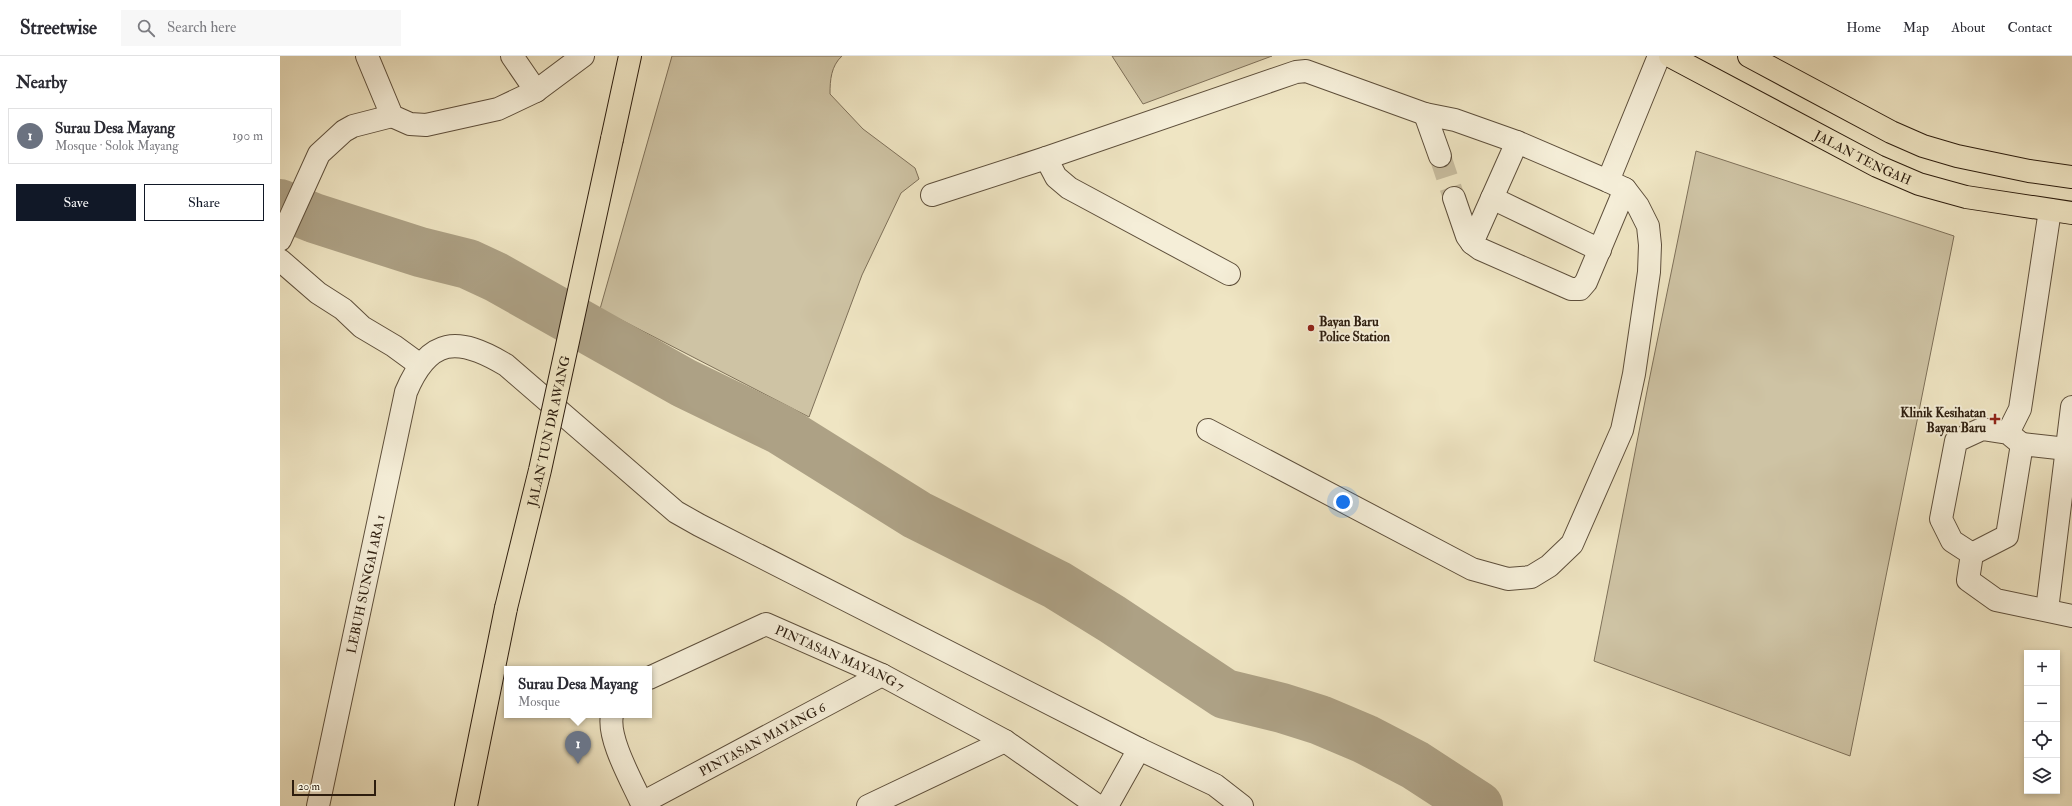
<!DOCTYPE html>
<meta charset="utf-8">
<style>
body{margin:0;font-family:"IM FELL Double Pica",serif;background:#f7f7f7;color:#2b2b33}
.controls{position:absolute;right:12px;bottom:12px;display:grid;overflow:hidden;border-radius:0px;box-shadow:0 2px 6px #0003}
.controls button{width:36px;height:36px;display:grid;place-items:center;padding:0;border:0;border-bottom:1px solid #e1e1e2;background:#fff;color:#2b2b33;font:20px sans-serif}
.scale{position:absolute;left:12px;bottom:10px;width:84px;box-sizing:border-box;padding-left:4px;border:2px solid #2d1d0e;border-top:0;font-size:11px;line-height:14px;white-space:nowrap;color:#2d1d0e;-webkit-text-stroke:3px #f5eed8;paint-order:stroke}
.you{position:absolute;left:1063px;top:446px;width:14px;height:14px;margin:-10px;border:3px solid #fff;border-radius:50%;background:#1a73e8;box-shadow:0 0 0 6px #1a73e833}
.badge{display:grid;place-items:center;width:26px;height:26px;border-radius:50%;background:#111827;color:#fff;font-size:13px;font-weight:700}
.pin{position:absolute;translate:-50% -33px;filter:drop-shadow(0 1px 2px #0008)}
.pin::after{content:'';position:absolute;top:21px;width:14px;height:12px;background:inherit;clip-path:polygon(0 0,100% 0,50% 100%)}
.popup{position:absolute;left:224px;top:610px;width:148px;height:52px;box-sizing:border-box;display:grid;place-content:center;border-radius:0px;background:#fff;filter:drop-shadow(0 1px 3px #0005);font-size:13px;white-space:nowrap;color:#7c7c81}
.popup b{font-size:15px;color:#2b2b33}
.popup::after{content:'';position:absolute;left:50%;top:100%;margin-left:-8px;border:8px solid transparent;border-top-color:#fff}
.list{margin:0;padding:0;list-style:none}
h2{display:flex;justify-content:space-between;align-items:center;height:52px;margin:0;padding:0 16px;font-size:17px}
h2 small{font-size:13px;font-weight:400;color:#7c7c81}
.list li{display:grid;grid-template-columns:26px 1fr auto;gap:12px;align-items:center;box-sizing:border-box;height:56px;margin:0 8px 8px;padding:0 8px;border:1px solid #e1e1e2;border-radius:0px}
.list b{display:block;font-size:15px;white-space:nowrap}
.list p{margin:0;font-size:13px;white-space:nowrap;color:#7c7c81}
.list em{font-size:13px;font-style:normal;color:#7c7c81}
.actions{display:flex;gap:8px;padding:12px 16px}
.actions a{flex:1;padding:9px 0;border:1px solid #111827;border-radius:0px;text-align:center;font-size:14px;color:#111827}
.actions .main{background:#111827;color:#fff}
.icon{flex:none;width:22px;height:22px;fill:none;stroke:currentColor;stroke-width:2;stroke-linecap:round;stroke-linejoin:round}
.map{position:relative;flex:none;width:1792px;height:750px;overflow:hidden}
header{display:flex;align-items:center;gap:24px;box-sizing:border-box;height:56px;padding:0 20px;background:#fff;border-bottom:1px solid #e1e1e2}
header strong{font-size:19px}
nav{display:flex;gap:22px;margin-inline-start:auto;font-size:14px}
.search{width:280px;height:36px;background:#f7f7f7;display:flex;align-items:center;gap:10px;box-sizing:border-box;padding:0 14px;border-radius:0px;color:#7c7c81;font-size:15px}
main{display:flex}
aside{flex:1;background:#fff}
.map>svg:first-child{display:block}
</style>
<header>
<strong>Streetwise</strong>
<div class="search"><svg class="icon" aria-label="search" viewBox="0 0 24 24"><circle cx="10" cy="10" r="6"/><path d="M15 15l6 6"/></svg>Search here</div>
<nav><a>Home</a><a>Map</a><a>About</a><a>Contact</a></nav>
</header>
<main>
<aside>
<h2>Nearby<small></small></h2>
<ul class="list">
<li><span class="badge" style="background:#6b7280">1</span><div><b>Surau Desa Mayang</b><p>Mosque · Solok Mayang</p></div><em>190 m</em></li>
</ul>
<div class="actions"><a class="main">Save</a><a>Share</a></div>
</aside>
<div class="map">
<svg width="1792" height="750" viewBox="0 0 1792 750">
<rect width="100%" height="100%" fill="#efe5c3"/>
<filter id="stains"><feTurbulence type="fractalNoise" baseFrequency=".005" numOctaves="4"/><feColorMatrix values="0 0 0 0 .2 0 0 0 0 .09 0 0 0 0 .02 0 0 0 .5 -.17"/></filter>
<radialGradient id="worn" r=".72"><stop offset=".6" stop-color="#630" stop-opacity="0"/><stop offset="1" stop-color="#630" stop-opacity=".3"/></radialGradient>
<!-- green -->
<g fill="#cec3a4" stroke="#7e7059">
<path d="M392 0H562C551 10 550 24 550 38L583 73 635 112 639 123 621 137 582 219 529 361 320 253Z"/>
<polygon points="832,0 992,0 863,48"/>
<polygon points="1416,95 1674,180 1570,700 1314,605 1369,325"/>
</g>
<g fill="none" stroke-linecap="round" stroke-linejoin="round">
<!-- river -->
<polyline stroke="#ada185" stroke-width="50" points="0,148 34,162 140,196 188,208 216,221 404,327 501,374 637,459 777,529 832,563 945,638 1002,652 1040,664 1085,683 1135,709 1198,750"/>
<!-- minor-tunnel -->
<polyline stroke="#c8bd9f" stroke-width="22" stroke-dasharray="22 11" stroke-linecap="butt" points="1160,100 1174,142"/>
<defs>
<g id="minor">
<polyline points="87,0 112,60 130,68 146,69 218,53 256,35 303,0"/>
<polyline points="232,0 256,35"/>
<polyline points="1145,58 1160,100"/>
<polyline points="1237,86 1192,187 1200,193 1291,233 1300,233 1306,226 1345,133"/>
<polyline points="766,102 776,121 789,132 949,218"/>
<polyline points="1328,125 1379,0"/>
<polyline points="652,139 766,102 1016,16 1026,15 1145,58 1175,64 1237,86 1328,125 1345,133 1358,150 1368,170 1370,189 1369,216 1354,318 1342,374 1292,488 1269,510 1251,521 1228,523 1192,513 928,374"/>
<polyline points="1174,142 1187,180 1192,187"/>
<polyline points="1212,142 1320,194"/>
<polyline points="0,184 39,98 64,75 73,70 112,60"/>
<polyline points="0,204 38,237 63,253 82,271 114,290 140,309"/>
<polyline points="1728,377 1740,353 1770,154"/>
<polyline points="1787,393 1742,388 1727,480 1692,498 1688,524 1716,544 1792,560"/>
<polyline points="1692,498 1672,485 1661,463 1676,385 1702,373 1728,377 1739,386"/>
<polyline points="1767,554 1792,351"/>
<path id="s1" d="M369 622 486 568 602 619 725 685 818 750"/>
<path d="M332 659C327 683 353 727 363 750"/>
<path id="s2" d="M362 747 602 619"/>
<path id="s3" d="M38 750 126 336C149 281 178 280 226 309L396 456 419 469 859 693 935 729 962 750"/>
<polyline points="588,750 725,685"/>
<polyline points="827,750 859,693"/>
</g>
<g id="major">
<path id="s4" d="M1390 0 1597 110 1639 128 1686 141 1792 157"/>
<polyline points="1469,0 1611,76 1643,90 1677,100 1749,115 1792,121"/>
<polyline points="332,83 350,0"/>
<polyline points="186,750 226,552"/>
</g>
</defs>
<!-- minor casing -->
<use href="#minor" stroke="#5e4f3b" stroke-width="24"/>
<!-- major casing -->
<use href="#major" stroke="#2d1d0e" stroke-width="24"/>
<!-- minor -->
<use href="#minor" stroke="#f5eed8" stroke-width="22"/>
<!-- major -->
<use href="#major" stroke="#efe5c3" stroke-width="22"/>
<defs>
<g id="major-bridge">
<path id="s5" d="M226 552 260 414 332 83"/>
</g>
</defs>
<!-- major-bridge casing -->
<use href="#major-bridge" stroke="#2d1d0e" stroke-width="24" stroke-linecap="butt"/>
<!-- major-bridge -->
<use href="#major-bridge" stroke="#efe5c3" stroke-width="22"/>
</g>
<!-- markers -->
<g fill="#8f2418" stroke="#f5eed8" stroke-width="1.5">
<circle cx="1031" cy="272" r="4"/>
<path d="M1713 357h4v4h4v4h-4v4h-4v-4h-4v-4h4z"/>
</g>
<g text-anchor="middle" stroke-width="4" stroke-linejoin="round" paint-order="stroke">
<!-- street labels -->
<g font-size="13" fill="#2d1d0e" stroke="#f5eed8">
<text dy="5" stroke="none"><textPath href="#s4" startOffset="218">JALAN TENGAH</textPath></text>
<text dy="5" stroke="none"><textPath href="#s5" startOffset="182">JALAN TUN DR AWANG</textPath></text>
<text dy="5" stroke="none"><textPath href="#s3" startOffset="227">LEBUH SUNGAI ARA 1</textPath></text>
<text dy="5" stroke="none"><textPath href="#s1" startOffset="210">PINTASAN MAYANG 7</textPath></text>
<text dy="5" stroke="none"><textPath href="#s2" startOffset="136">PINTASAN MAYANG 6</textPath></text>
</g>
<!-- poi labels -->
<g font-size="13" font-weight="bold" fill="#2d1d0e" stroke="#f5eed8" text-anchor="start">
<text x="1039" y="270">Bayan Baru<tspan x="1039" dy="15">Police Station</tspan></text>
<text x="1706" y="361" text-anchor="end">Klinik Kesihatan<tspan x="1706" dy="15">Bayan Baru</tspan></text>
</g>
</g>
<rect width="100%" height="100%" filter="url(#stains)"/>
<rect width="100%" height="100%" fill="url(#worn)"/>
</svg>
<div class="controls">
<button>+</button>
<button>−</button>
<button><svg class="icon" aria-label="locate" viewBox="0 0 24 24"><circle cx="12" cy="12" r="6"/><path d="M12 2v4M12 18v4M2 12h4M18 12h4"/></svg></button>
<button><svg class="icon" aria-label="layers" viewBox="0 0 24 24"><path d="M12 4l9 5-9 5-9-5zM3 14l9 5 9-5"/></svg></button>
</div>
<div class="scale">20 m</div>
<div class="you"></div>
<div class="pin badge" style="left:298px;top:708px;background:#6b7280">1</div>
<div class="popup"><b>Surau Desa Mayang</b>Mosque</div>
</div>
</main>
